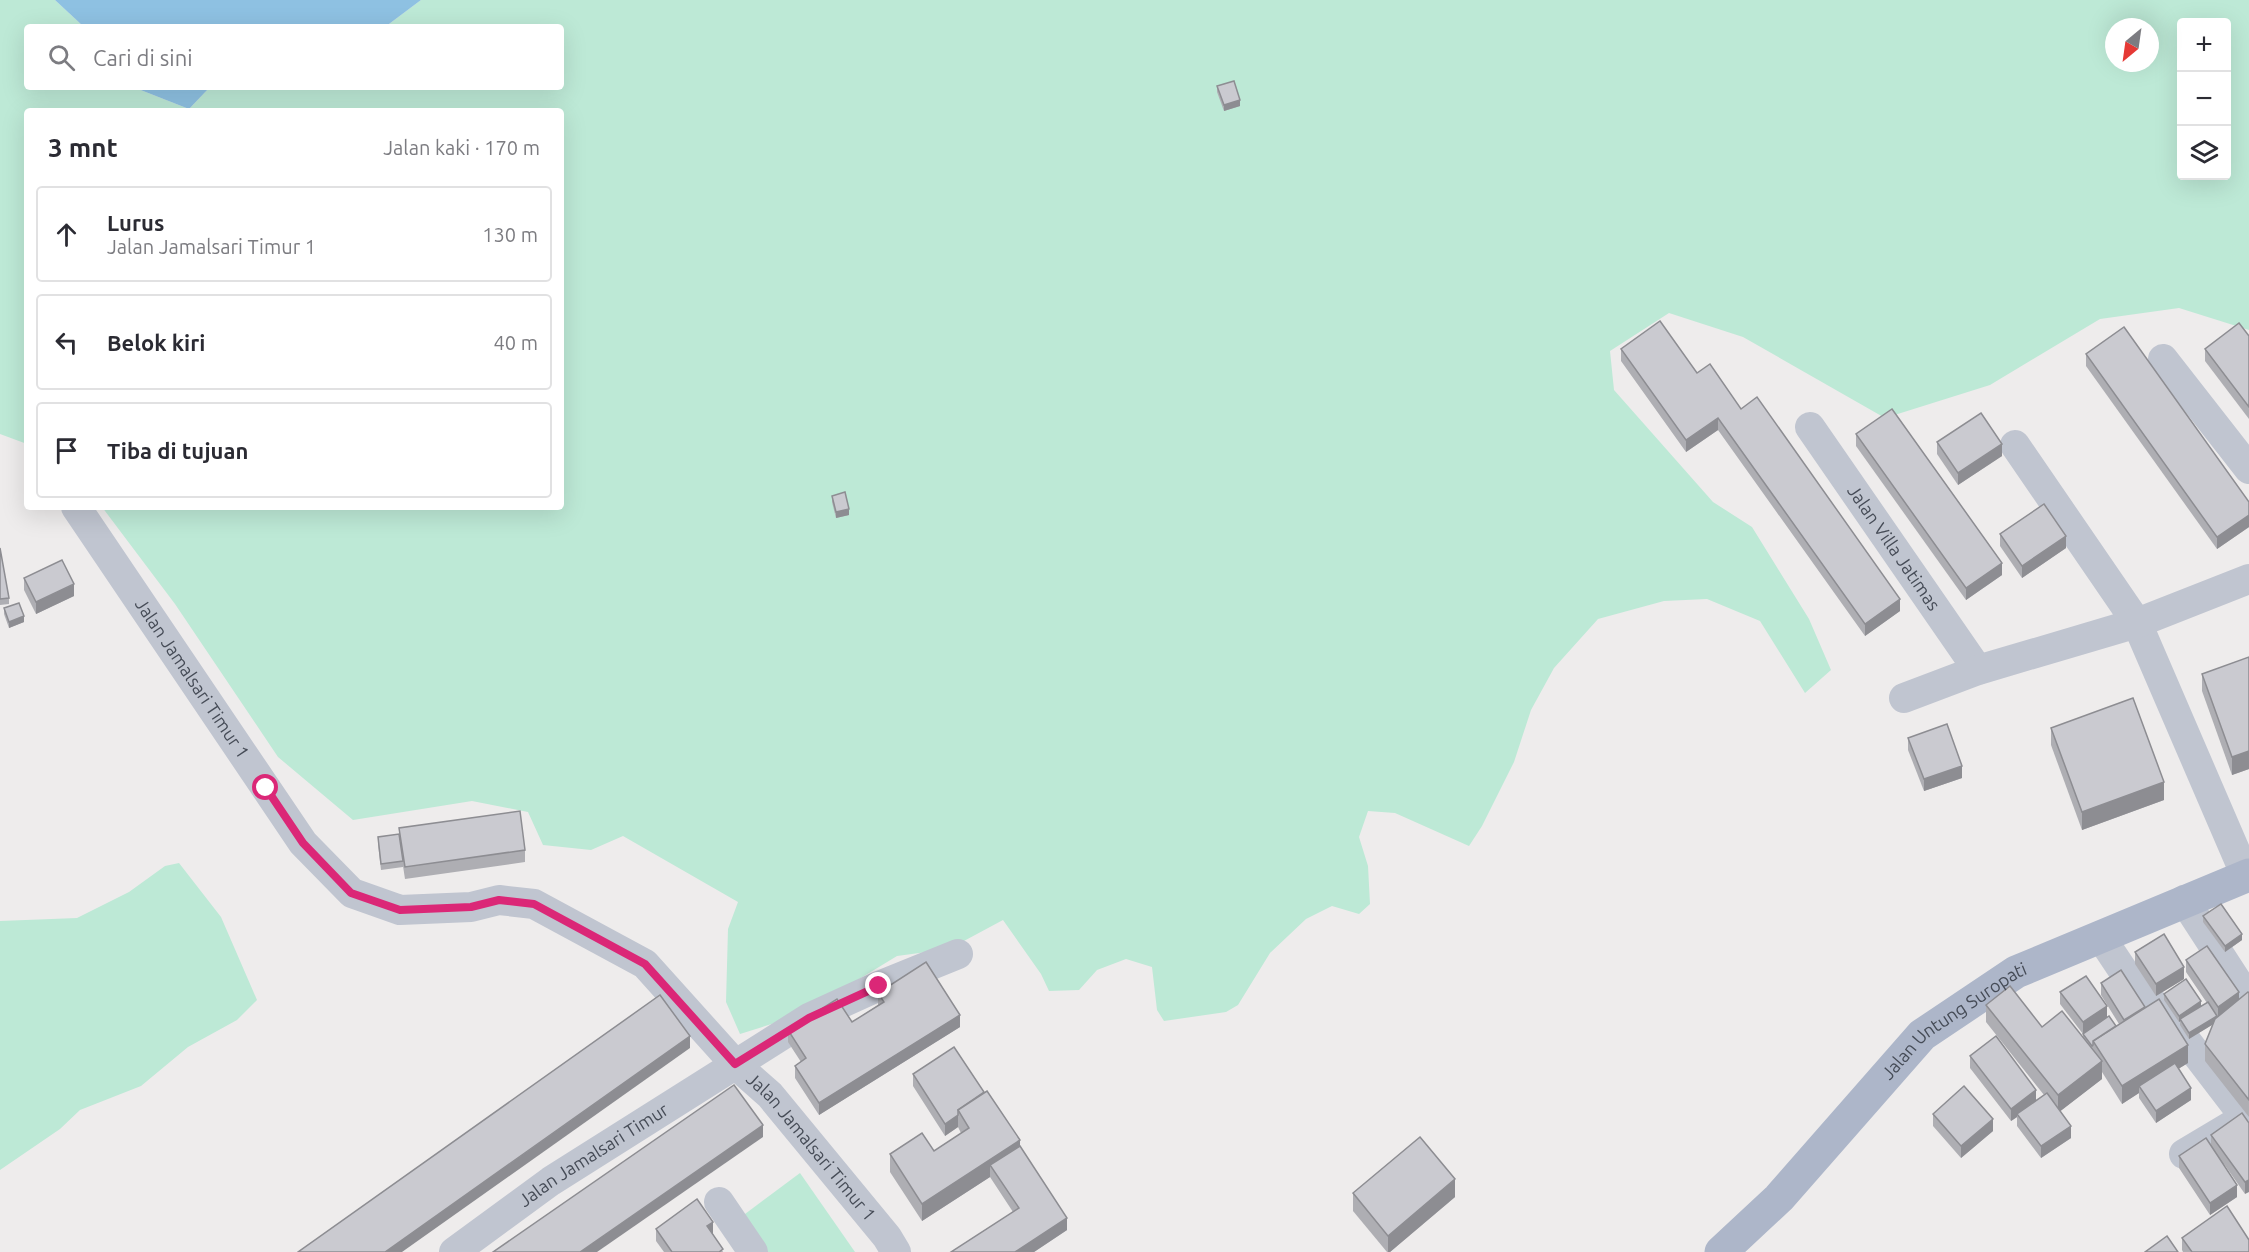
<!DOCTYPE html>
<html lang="id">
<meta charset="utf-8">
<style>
body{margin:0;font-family:Ubuntu,sans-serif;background:#f2f2f3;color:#2b2b33}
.controls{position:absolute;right:18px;top:18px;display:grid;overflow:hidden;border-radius:6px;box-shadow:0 6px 24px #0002}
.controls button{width:54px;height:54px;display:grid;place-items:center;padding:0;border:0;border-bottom:2px solid #e1e1e2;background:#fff;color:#2b2b33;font:30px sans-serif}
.compass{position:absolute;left:2105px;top:18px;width:54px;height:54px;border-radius:50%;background:#fff;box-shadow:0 6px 24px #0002;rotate:209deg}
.stop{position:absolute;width:18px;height:18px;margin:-14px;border:4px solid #db2777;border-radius:50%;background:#fff}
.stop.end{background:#db2777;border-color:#fff;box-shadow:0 2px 6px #0008}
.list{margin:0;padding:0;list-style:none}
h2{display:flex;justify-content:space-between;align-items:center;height:78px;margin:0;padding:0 24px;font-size:26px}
h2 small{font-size:20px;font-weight:400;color:#7c7c81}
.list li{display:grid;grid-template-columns:39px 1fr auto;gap:18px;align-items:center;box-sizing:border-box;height:96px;margin:0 12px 12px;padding:0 12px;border:2px solid #e1e1e2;border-radius:6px}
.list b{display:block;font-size:22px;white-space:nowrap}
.list p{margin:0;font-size:20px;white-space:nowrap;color:#7c7c81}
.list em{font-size:20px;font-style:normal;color:#7c7c81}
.icon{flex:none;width:33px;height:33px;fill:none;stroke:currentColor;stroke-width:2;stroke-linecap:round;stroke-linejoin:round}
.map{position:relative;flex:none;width:2249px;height:1252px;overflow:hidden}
.search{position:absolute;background:#fff;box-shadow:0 6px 24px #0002;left:24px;top:24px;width:540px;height:66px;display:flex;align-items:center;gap:15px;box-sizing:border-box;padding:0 21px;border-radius:6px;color:#7c7c81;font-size:22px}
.panel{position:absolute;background:#fff;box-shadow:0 6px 24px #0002;left:24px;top:108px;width:540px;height:402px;border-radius:6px}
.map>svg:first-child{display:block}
</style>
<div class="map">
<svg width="2249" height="1252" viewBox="0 0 2249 1252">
<rect width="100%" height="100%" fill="#eeecec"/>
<!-- green -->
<g fill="#bde9d6" fill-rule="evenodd">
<path d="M0 0H55L84 27H27V87H133L189 109 210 87H561V27H385L421 0H2249V330L2179 308 2100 319 1990 385 1885 418 1743 337 1669 313 1610 351 1614 390 1713 502 1752 527 1809 619 1831 670 1805 693 1760 621 1707 599 1664 601 1598 619 1554 668 1531 710 1514 762 1482 826 1469 846 1395 813 1368 811 1359 837 1368 866 1370 904 1359 914 1332 906 1306 919 1270 953 1238 1005 1226 1012 1164 1021 1157 1010 1152 967 1126 959 1097 970 1079 990 1049 991 1041 974 1003 920 949 949 897 956 800 1015 740 1034 726 1002 728 929 738 902 623 836 591 850 543 845 528 812 472 801 353 820 278 757 175 604 102 507H561V111H27V444L0 434ZM2182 22H2226V176H2182ZM2114 27H2150V63H2114Z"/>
<polygon points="179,863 221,917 257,1000 237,1020 188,1047 141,1086 80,1110 60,1129 0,1170 0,921 77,918 129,892 165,866"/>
<polygon points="800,1173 855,1252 766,1252 741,1217"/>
</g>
<!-- water -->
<g fill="#8ec1e2">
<polygon points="55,0 421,0 385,27 84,27"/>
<polygon points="133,87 210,87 189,109"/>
</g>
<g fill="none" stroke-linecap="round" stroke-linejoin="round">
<!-- minor -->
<g stroke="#c0c5d0" stroke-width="30">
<polyline points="2163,359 2249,469"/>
<path id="s1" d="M1810 427 1978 670"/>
<polyline points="2015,445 2137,623 2246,876"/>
<path id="s2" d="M76 507 303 843 352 893 400 910 471 907 499 900 534 904 645 964 735 1064 770 1095 887 1237 896 1252"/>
<polyline points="1904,698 1978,670 2137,623 2249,579"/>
<polyline points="2184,900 2249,1000"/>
<polyline points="2100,936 2132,984 2168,1017 2240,1111 2240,1117 2236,1123 2184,1154"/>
<polyline points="719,1202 753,1252"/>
<path id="s3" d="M454 1252 551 1181 809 1018 879 986 958 954"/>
</g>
<!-- major -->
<path stroke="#adb6c9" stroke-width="33" id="s4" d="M1721 1252 1779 1198 1922 1035 2016 972 2249 875"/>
</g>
<!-- wall -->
<g fill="#aeaeb3">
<polygon points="1217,86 1240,106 1224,111 1217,92"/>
<polygon points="2249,336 2249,419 2205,361 2205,349"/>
<polygon points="1621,349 1697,373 1741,409 1900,611 1865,636 1718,430 1686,452 1621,361"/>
<polygon points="2086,354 2249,502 2249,527 2217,549 2086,366"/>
<polygon points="1856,434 2002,575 1966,600 1856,446"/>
<polygon points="1937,442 2002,456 1958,485 1937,454"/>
<polygon points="832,496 849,515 836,518 832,502"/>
<polygon points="2000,534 2066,548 2022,578 2000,546"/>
<polygon points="0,548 9,598 9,604 0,605"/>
<polygon points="24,578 74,596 36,614 24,590"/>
<polygon points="4,608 24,622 9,628 4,614"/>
<polygon points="2249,657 2249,769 2232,775 2202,691 2202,674"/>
<polygon points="2051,728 2164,800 2082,830 2051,745"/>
<polygon points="1908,738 1962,778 1924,791 1908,750"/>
<polygon points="399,828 525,850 525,862 405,879 403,866 403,867 381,870 378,844 378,837 399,834"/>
<polygon points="2203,916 2242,940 2225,952 2203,922"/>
<polygon points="2135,952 2184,979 2156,996 2135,964"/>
<polygon points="2186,960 2239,999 2249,993 2249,1117 2205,1061 2205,1044 2213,1024 2189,1039 2180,1025 2180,1021 2179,1022 2164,1000 2164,994 2201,1006 2207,1003 2186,972"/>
<polygon points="2101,983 2145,1007 2188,1063 2178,1069 2191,1100 2156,1123 2139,1098 2139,1093 2122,1104 2102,1072 2102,1079 2060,1111 2071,1138 2041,1158 2017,1126 2017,1117 2011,1121 1970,1068 1970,1056 2036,1100 2044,1095 1986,1022 1986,1005 2042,1027 2083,1037 2083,1034 2060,1004 2060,992 2107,1017 2116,1026 2119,1024 2101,995"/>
<polygon points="878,993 960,1027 819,1115 795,1078 795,1066 801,1062 788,1042 788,1030 852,1022 878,1005"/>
<polygon points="913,1074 1020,1146 1067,1230 1034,1252 951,1252 1013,1212 990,1177 922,1221 890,1172 890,1154 934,1151 961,1133 958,1127 945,1136 913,1086"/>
<polygon points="1933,1114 1993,1131 1961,1158 1933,1126"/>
<polygon points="2249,1123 2245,1194 2224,1164 2237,1197 2210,1215 2179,1168 2179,1156 2211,1145 2211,1135"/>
<polygon points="1353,1193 1455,1197 1390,1252 1387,1252 1353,1211"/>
<polygon points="656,1229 713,1234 723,1252 664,1252 656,1241"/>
<polygon points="2182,1238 2249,1252 2183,1252 2182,1250"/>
</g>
<!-- shaded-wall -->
<g fill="#8d8d92">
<polygon points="1240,100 1240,106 1224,111 1224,105"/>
<polygon points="1718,418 1718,430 1686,452 1686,440"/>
<polygon points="2002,444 2002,456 1958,485 1958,473"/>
<polygon points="849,509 849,515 836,518 836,512"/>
<polygon points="2249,515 2249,527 2217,549 2217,537"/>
<polygon points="2066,536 2066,548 2022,578 2022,566"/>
<polygon points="2002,563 2002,575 1966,600 1966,588"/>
<polygon points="74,584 74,596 36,614 36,602"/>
<polygon points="1900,599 1900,611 1865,636 1865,624"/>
<polygon points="24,616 24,622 9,628 9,622"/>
<polygon points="2249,751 2249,769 2232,775 2232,757"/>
<polygon points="1962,766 1962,778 1924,791 1924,779"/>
<polygon points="2164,782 2164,800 2082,830 2082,812"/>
<polygon points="2242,934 2242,940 2225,952 2225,946"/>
<polygon points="2184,967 2184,979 2156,996 2156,984"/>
<polygon points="2239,992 2239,1004 2218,1019 2218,1007"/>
<polygon points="2201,1001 2201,1007 2179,1022 2179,1016"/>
<polygon points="2107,1006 2107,1018 2083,1034 2083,1022"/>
<polygon points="960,1015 960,1027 819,1115 819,1103"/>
<polygon points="2217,1016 2217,1022 2189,1039 2189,1033"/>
<polygon points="690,1036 690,1048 402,1252 385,1252"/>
<polygon points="2188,1045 2188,1063 2142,1091 2139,1086 2139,1093 2122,1104 2122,1086"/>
<polygon points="2102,1061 2102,1079 2058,1113 2058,1095"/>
<polygon points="2191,1088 2191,1100 2156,1123 2156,1111"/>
<polygon points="2036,1090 2036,1102 2017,1114 2017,1117 2011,1121 2011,1109"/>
<polygon points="958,1115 958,1127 945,1136 945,1124"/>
<polygon points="1993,1119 1993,1131 1961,1158 1961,1146"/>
<polygon points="763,1125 763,1137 597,1252 580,1252"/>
<polygon points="2071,1126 2071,1138 2041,1158 2041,1146"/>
<polygon points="1020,1140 1020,1158 990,1165 990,1177 922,1221 922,1204"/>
<polygon points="1455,1179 1455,1197 1390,1252 1388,1252 1388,1236"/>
<polygon points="2249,1180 2249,1192 2245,1194 2245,1182"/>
<polygon points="2237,1185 2237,1197 2210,1215 2210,1203"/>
<polygon points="1067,1218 1067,1230 1034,1252 1015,1252"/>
<polygon points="713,1222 713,1234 707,1238 707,1226"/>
</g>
<!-- building -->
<g fill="#cacad0" stroke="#8d8d92" stroke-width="1.5">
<polygon points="1234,81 1240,100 1224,105 1217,86"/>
<polygon points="1660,321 1697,373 1710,364 1741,409 1757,397 1900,599 1865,624 1718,418 1686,440 1621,349"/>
<polygon points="2239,323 2249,336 2249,407 2205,349"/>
<polygon points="2124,327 2249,502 2249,515 2217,537 2086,354"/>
<polygon points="1892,409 2002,563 1966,588 1856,434"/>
<polygon points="1981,413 2002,444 1958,473 1937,442"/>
<polygon points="845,492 849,509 836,512 832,496"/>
<polygon points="2044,504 2066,536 2022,566 2000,534"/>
<polygon points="0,548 9,598 0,599"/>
<polygon points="62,560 74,584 36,602 24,578"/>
<polygon points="19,603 24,616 9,622 4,608"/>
<polygon points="2249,657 2249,751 2232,757 2202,674"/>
<polygon points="2133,698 2164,782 2082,812 2051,728"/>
<polygon points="1947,724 1962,766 1924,779 1908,738"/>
<polygon points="520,811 525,850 405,867 399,828"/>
<polygon points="399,834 403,861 381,864 378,837"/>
<polygon points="2221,904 2242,934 2225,946 2203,916"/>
<polygon points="2164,934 2184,967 2156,984 2135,952"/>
<polygon points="2207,946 2239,992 2218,1007 2186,960"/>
<polygon points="926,962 960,1015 819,1103 795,1066 806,1058 788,1030 837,999 852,1022 884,1002 878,993"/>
<polygon points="2121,970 2145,1007 2124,1020 2101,983"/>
<polygon points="2086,976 2107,1006 2083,1022 2060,992"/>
<polygon points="2186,979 2201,1001 2179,1016 2164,994"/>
<polygon points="2010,986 2042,1027 2062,1011 2102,1061 2058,1095 1986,1005"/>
<polygon points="2248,992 2249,993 2249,1100 2205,1044 2215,1019"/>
<polygon points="660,995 690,1036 385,1252 298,1252"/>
<polygon points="2159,999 2188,1045 2122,1086 2093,1041"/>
<polygon points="2208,1002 2217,1016 2189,1033 2180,1019"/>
<polygon points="2109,1016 2116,1026 2093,1041 2093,1045 2092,1046 2083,1034"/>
<polygon points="1996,1036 2036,1090 2011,1109 1970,1056"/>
<polygon points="954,1047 984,1092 958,1110 958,1115 945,1124 913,1074"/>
<polygon points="2175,1063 2191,1088 2156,1111 2139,1086"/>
<polygon points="734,1085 763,1125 580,1252 493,1252"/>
<polygon points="1964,1086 1993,1119 1961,1146 1933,1114"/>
<polygon points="987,1091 1020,1140 922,1204 890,1154 922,1133 934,1151 969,1128 958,1110"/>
<polygon points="2047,1093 2071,1126 2041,1146 2017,1114"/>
<polygon points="2242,1113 2249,1123 2249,1180 2245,1182 2211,1135"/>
<polygon points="1420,1137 1455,1179 1388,1236 1353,1193"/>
<polygon points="2206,1138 2237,1185 2210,1203 2179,1156"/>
<polygon points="1020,1146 1067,1218 1015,1252 951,1252 1019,1208 990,1165"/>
<polygon points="697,1199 713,1222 707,1226 723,1249 719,1252 672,1252 656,1229"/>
<polygon points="2227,1206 2249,1240 2249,1252 2192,1252 2182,1238"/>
<polygon points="2167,1236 2178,1252 2145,1252"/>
</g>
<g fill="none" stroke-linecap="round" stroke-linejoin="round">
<!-- route -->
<polyline stroke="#db2777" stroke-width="8" points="266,788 303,843 351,893 400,910 471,907 499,900 534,904 645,964 735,1064 809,1018 879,986"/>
</g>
<g text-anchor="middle" stroke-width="6" stroke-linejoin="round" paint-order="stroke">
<!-- street labels -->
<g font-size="18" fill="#464c57" stroke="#fff">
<text dy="6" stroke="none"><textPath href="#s1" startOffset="147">Jalan Villa Jatimas</textPath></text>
<text dy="6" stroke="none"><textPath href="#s2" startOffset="207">Jalan Jamalsari Timur 1</textPath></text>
<text dy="6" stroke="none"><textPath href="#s4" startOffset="330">Jalan Untung Suropati</textPath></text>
<text dy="6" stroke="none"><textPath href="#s2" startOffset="1035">Jalan Jamalsari Timur 1</textPath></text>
<text dy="6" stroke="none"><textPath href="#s3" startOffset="170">Jalan Jamalsari Timur</textPath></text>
</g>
</g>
</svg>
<div class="controls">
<button>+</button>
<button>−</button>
<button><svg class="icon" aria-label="layers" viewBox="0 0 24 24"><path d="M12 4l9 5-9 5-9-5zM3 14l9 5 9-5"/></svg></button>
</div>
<svg class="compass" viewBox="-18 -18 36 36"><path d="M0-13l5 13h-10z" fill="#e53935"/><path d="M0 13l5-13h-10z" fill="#7c7c81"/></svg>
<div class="stop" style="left:266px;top:788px"></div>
<div class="stop end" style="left:879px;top:986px"></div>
<div class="search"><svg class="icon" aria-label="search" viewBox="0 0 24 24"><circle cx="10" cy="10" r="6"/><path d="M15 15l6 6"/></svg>Cari di sini</div>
<section class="panel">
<h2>3 mnt<small>Jalan kaki · 170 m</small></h2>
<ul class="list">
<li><svg class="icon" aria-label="ahead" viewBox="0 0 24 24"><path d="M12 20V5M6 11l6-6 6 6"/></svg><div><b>Lurus</b><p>Jalan Jamalsari Timur 1</p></div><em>130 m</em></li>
<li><svg class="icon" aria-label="left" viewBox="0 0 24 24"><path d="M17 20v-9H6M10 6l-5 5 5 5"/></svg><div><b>Belok kiri</b></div><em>40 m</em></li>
<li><svg class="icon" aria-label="arrive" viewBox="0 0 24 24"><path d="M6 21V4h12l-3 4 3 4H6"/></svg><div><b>Tiba di tujuan</b></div></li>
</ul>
</section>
</div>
